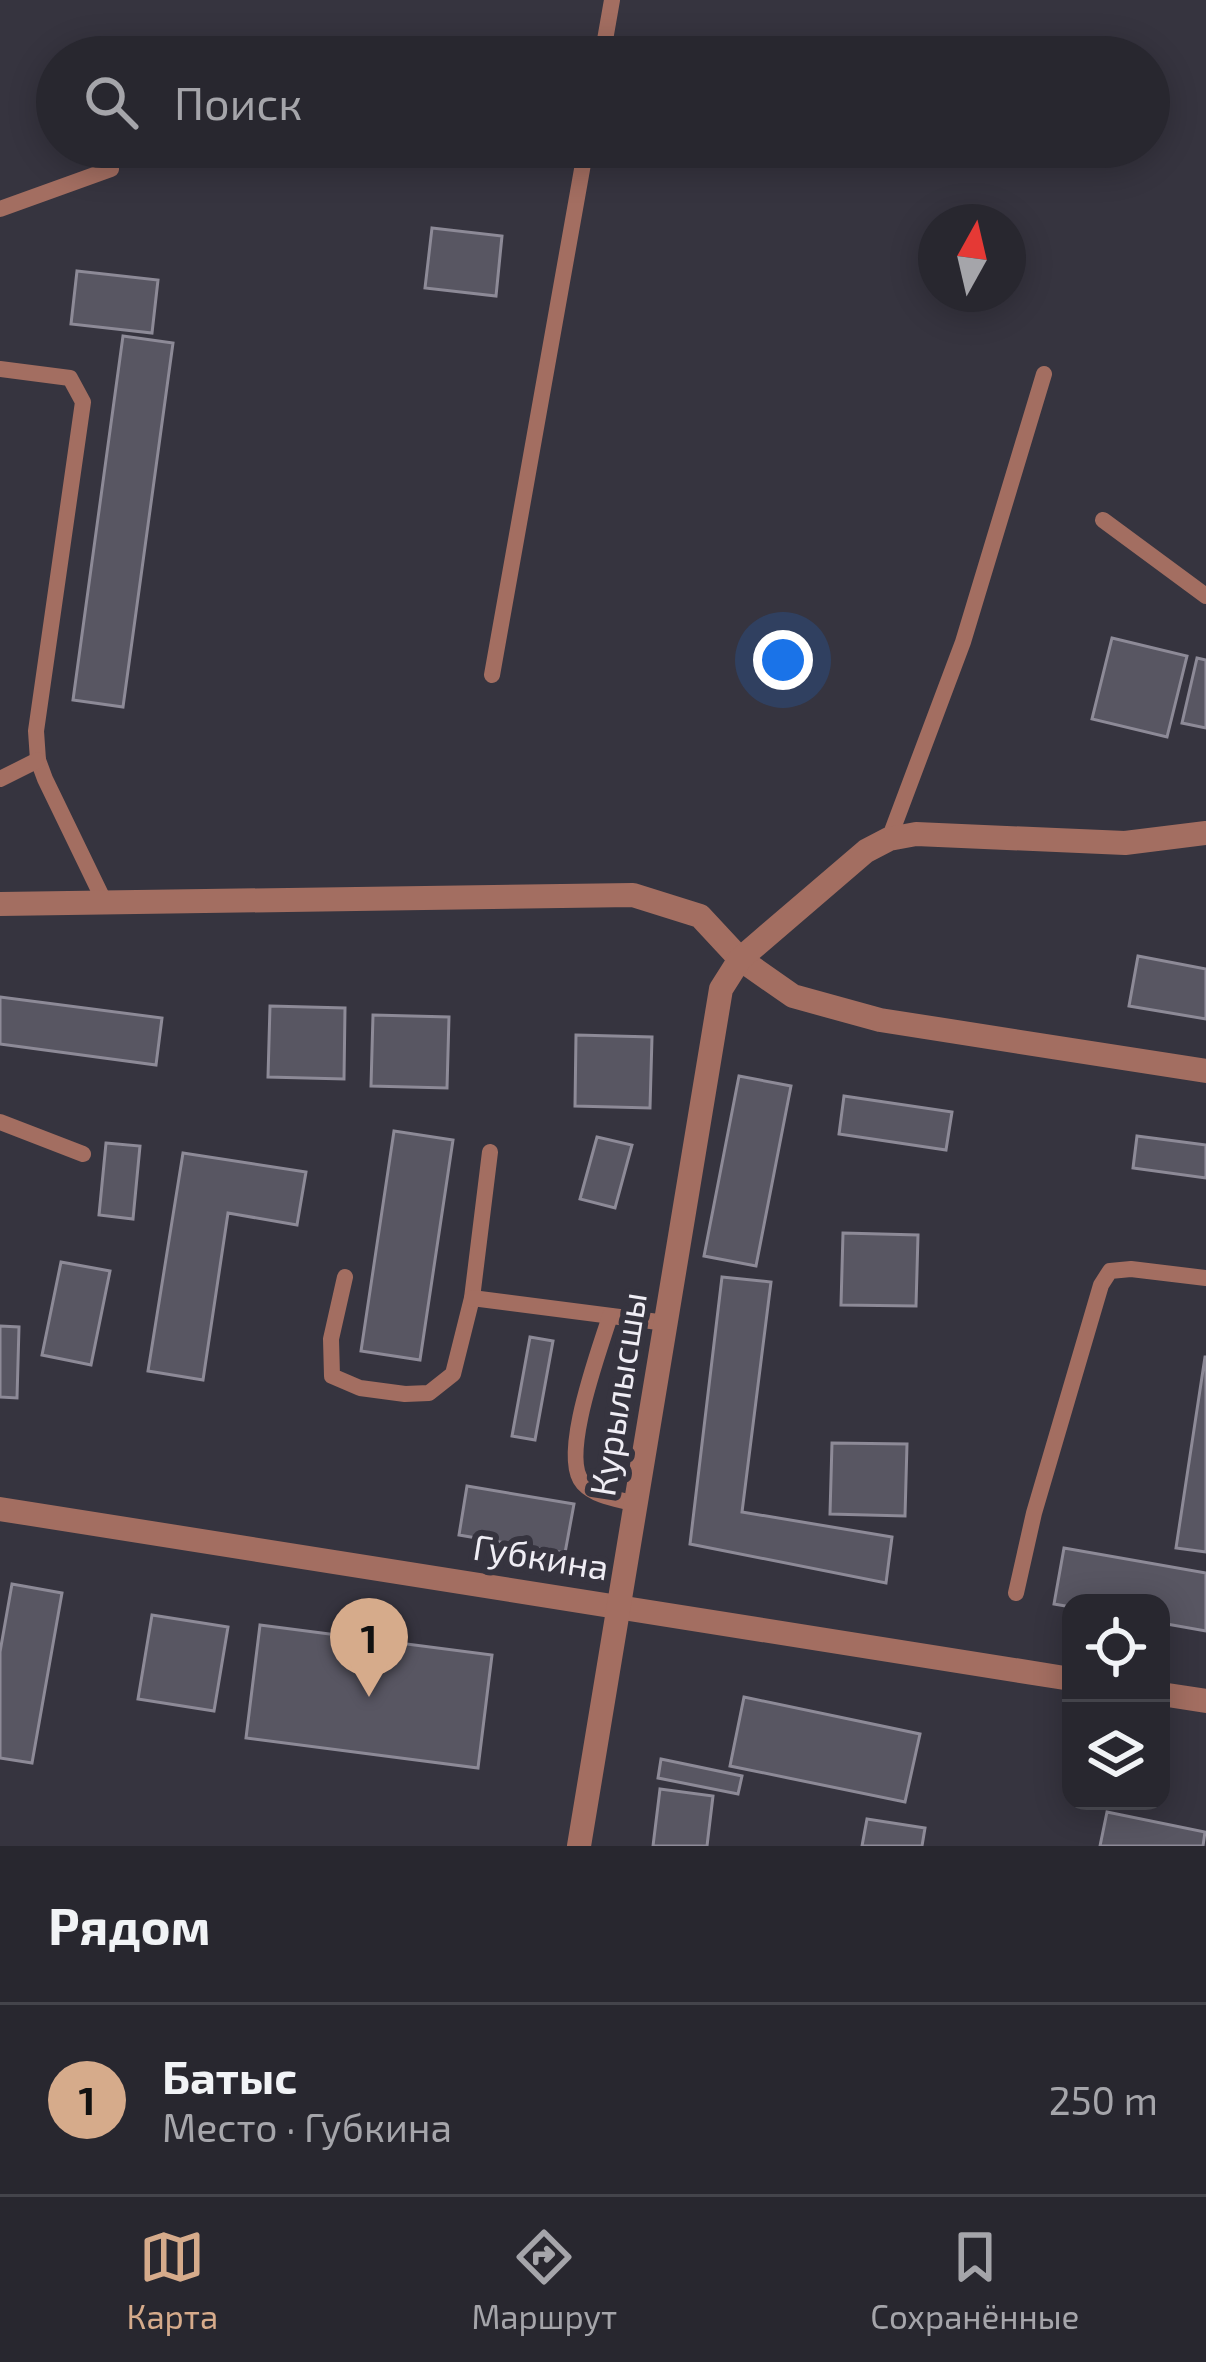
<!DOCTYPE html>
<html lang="ru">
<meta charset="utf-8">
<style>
body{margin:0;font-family:"Exo 2",sans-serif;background:#302f37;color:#f1f3f6}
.controls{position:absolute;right:36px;bottom:36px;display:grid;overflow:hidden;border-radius:24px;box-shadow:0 6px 30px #0003}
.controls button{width:108px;height:108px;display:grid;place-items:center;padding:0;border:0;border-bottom:3px solid #44444b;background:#28272f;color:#f1f3f6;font:60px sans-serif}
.compass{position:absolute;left:918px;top:204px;width:108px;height:108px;border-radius:50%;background:#28272f;box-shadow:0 6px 30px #0003;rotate:8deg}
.you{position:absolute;left:783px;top:660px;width:42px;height:42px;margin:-30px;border:9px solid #fff;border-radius:50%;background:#1a73e8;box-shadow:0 0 0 18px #1a73e833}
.badge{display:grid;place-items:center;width:78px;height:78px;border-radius:50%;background:#d6ab8b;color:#111;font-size:39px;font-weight:700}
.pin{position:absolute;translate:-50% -99px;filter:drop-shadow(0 3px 6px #0008)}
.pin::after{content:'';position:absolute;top:63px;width:42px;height:36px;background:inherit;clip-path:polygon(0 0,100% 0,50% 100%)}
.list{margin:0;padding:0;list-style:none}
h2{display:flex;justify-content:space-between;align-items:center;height:156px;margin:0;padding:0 48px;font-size:51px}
h2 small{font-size:39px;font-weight:400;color:#a5a5aa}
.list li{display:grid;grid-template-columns:78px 1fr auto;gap:36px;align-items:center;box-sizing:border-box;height:192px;padding:0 48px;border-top:3px solid #44444b}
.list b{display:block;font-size:45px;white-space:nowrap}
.list p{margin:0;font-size:39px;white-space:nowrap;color:#a5a5aa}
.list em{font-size:39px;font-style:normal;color:#a5a5aa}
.icon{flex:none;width:66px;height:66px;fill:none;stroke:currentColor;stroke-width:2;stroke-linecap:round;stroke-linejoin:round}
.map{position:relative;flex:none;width:1206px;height:1846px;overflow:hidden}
.search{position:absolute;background:#28272f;box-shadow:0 6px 30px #0003;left:36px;right:36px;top:36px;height:132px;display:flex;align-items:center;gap:30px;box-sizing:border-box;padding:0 42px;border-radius:66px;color:#a5a5aa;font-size:45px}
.sheet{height:348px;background:#28272f}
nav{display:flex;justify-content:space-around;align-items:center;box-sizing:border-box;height:168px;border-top:3px solid #44444b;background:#28272f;font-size:33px;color:#a5a5aa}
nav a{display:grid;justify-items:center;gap:6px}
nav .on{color:#d6ab8b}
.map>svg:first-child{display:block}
</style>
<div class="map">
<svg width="1206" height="1846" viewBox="0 0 1206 1846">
<rect width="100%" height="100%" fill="#36343f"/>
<!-- building -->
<g fill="#585662" stroke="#8d8a97" stroke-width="3">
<polygon points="432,228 502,236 496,296 425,288"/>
<polygon points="77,271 158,280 152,333 71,324"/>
<polygon points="123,336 173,343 123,707 73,700"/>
<polygon points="1112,638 1187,656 1167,737 1092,719"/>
<polygon points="1197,658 1206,660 1206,728 1182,723"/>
<polygon points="1138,956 1206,969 1206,1019 1129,1006"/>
<polygon points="0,997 162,1018 156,1065 0,1044"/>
<polygon points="270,1006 345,1008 344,1079 268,1077"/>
<polygon points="373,1015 449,1017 447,1088 371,1086"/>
<polygon points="576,1035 652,1037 650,1108 575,1106"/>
<polygon points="739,1076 791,1086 756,1266 704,1256"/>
<polygon points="844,1096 952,1112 946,1150 839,1134"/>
<polygon points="394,1131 453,1140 420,1360 361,1351"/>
<polygon points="1137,1136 1206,1145 1206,1178 1133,1168"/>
<polygon points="597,1137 632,1145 615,1208 580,1199"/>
<polygon points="106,1143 140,1146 133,1219 99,1215"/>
<polygon points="183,1153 306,1172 297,1225 228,1213 203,1380 148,1371"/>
<polygon points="843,1233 918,1235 916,1306 841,1305"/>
<polygon points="61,1262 110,1271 91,1365 42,1355"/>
<polygon points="722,1277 771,1282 742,1512 892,1537 886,1583 690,1544"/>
<polygon points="0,1326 19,1327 17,1398 0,1397"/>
<polygon points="530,1337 553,1341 535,1440 512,1436"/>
<polygon points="1205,1357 1206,1357 1206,1552 1176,1548"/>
<polygon points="832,1443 907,1444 905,1516 830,1514"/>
<polygon points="467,1486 574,1504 565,1553 459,1535"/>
<polygon points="1064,1548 1206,1573 1206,1631 1161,1623 1161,1603 1071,1603 1071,1607 1054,1604"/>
<polygon points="12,1584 62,1593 32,1763 0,1758 0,1652"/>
<polygon points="152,1615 228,1627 214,1711 138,1699"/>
<polygon points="260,1625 492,1655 478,1768 246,1738"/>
<polygon points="744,1697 920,1734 905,1802 730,1766"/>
<polygon points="661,1759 742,1776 738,1794 658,1778"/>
<polygon points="660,1789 713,1796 707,1846 653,1846"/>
<polygon points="1107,1812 1205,1832 1203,1846 1100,1846"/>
<polygon points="867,1819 925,1828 922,1846 862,1846"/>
</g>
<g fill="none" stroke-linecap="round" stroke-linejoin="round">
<!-- lane -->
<g stroke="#a36e61" stroke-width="16">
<polyline points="602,57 612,0"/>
<polyline points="0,209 111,169"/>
<polyline points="0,369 70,378 83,402 36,731 38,760 45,779 105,903"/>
<polyline points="1103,520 1206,596"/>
<polyline points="492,675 586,147"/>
<polyline points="0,779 38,760"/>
<polyline points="889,839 963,642 1044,374"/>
<polyline points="0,1122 83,1154"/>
<polyline points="345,1277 331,1339 332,1376 360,1388 405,1394 429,1393 453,1374 472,1298 490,1152"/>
<polyline points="472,1298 666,1323"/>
<path d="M610 1316C600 1349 559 1457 583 1483 596 1497 618 1499 636 1504"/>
<polyline points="1016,1593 1034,1513 1101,1285 1110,1271 1131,1269 1206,1278"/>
</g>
<!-- street -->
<g stroke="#a36e61" stroke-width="24">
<polyline points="0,904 633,895 700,916 740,959 793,996 880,1020 1206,1071"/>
<polyline points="0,1509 1071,1679"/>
<polyline points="1161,1694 1206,1701"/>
<polyline points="579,1846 721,989 740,959 866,851 889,839 916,834 1125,843 1206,833"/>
</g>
</g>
<g text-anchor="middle" stroke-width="12" stroke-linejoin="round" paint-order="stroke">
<!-- street labels -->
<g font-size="36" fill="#efedf4" stroke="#36343f">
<text transform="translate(618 1394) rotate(-81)" y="13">Курылысшы</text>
<text transform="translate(541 1557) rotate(9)" y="13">Губкина</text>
</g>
</g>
</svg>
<div class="controls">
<button><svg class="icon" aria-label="locate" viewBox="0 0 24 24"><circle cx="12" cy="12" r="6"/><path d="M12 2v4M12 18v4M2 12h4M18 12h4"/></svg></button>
<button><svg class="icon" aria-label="layers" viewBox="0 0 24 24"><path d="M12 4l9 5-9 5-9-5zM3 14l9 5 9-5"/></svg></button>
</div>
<svg class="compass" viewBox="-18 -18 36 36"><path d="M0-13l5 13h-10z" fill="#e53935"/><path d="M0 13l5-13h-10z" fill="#a5a5aa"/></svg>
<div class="you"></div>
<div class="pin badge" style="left:369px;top:1697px">1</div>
<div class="search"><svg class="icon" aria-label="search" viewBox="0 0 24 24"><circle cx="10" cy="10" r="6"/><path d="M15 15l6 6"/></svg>Поиск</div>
</div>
<section class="sheet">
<h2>Рядом<small></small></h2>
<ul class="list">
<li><span class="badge">1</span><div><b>Батыс</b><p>Место · Губкина</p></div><em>250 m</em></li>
</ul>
</section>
<nav>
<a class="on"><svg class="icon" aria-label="map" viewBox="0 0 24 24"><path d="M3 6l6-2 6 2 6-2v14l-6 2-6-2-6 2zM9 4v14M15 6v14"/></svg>Карта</a>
<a><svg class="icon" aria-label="directions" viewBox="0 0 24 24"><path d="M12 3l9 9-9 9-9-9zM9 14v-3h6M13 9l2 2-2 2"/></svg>Маршрут</a>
<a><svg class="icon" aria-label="saved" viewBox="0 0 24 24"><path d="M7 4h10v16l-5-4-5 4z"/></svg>Сохранённые</a>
</nav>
